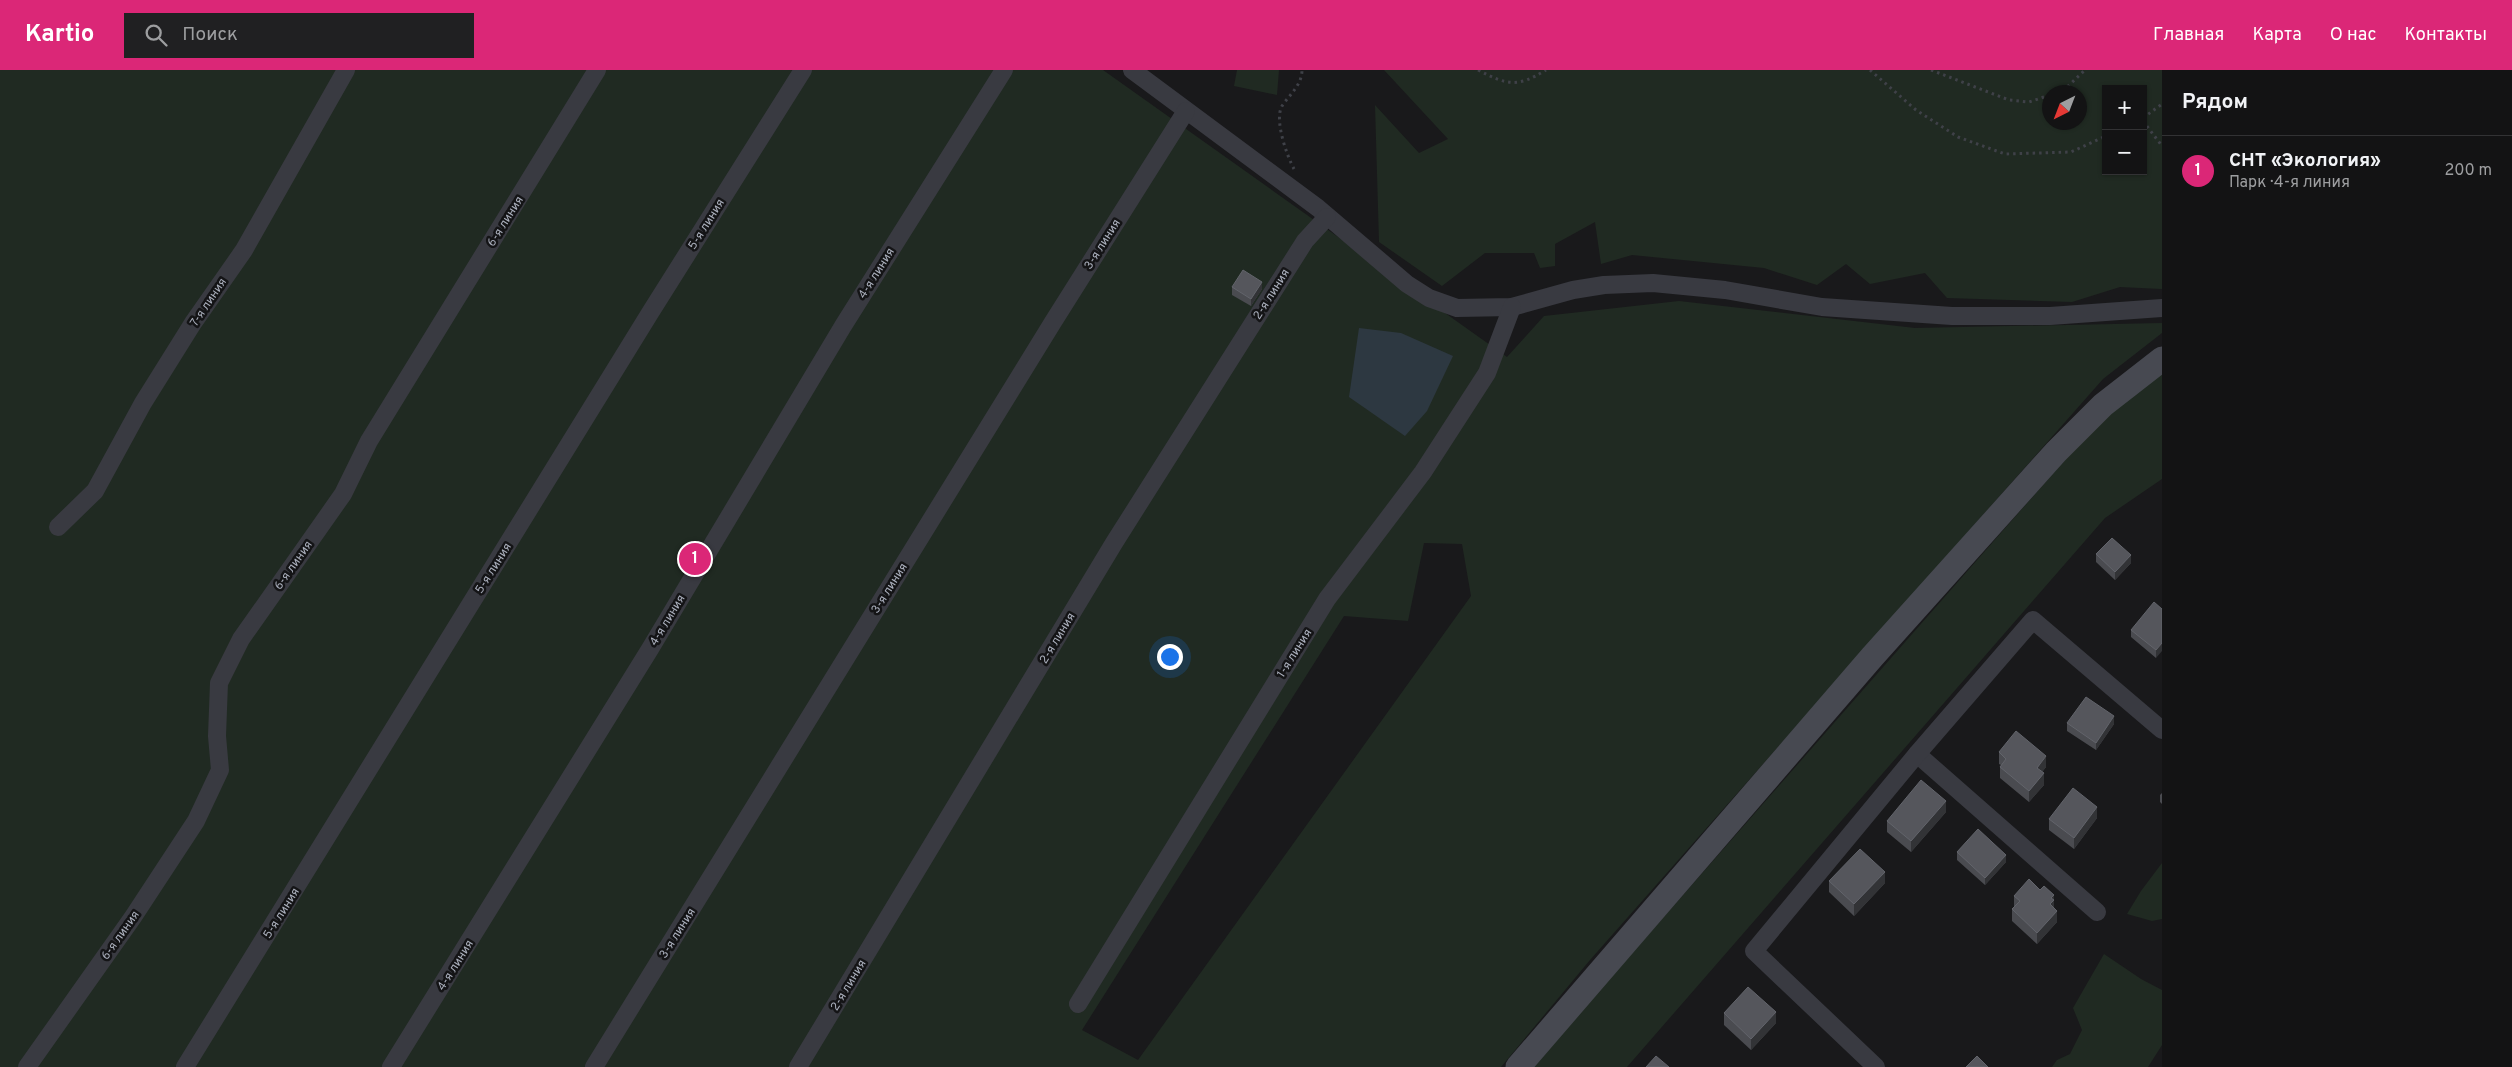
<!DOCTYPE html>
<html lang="ru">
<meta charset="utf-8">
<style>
body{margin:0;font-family:Overpass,sans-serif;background:#202022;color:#f1f3f6}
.controls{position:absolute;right:15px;top:15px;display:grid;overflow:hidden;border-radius:0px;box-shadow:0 1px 4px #0004}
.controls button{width:45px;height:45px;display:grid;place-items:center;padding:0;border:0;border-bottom:1px solid #323234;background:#131314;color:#f1f3f6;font:25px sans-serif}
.compass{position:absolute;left:2042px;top:15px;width:45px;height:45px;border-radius:50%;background:#131314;box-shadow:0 1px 4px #0004;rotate:222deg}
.you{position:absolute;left:1169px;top:586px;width:18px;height:18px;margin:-12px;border:4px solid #fff;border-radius:50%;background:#1a73e8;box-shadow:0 0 0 8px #1a73e833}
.badge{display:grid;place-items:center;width:32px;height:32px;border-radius:50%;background:#db2777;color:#fff;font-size:16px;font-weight:700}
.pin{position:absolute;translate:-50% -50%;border:2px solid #fff;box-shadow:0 1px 5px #0006}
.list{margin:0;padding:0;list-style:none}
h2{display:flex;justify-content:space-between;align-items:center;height:65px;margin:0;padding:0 20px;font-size:21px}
h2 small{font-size:16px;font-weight:400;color:#9d9ea0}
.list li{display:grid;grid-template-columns:32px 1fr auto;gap:15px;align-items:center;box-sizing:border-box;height:70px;padding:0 20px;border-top:1px solid #323234}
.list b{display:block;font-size:19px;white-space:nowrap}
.list p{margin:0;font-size:16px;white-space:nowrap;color:#9d9ea0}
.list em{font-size:16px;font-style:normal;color:#9d9ea0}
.icon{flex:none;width:28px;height:28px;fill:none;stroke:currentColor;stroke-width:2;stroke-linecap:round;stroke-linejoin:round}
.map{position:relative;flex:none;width:2162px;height:997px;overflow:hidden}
header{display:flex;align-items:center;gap:30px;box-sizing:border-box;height:70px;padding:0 25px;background:#db2777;color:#fff}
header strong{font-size:24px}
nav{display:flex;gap:28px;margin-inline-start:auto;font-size:18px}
.search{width:350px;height:45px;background:#202022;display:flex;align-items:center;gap:12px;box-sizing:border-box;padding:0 18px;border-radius:0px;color:#9d9ea0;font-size:19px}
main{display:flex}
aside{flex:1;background:#131314}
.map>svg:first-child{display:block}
</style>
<header>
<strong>Kartio</strong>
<div class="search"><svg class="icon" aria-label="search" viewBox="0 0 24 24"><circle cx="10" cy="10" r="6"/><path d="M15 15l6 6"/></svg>Поиск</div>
<nav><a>Главная</a><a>Карта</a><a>О нас</a><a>Контакты</a></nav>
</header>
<main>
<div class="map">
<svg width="2162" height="997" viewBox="0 0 2162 997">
<rect width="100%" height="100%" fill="#19191b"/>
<!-- green -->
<g fill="#202a22" fill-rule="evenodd">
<path d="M0 0H1103L1507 287 1544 246 1679 231 1915 258 2162 253V263L2103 309 1590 890 1501 997H0ZM1424 473 1462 474 1471 526 1138 990 1082 960 1344 546 1408 551Z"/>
<polygon points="1237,0 1279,0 1277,25 1234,16"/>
<path d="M1384 0H2162V219L2120 217 2072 232 1947 228 1925 203 1870 214 1846 194 1817 215 1764 198 1632 185 1601 194 1595 152 1555 174V196L1540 198 1534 183H1485L1442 216 1379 172 1375 35 1419 83 1448 69ZM2106 19H2143V101H2106ZM2050 22H2080V52H2050Z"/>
<polygon points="2162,299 2162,409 2105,448 1627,997 1532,997 2100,350"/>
<polygon points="2162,793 2162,849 2152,851 2127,844 2141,821"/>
<polygon points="2104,884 2141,909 2162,920 2162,975 2148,997 2052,997 2057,990 2070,984 2082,960 2073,938"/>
</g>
<!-- water -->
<polygon fill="#2d3841" points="1359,258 1401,263 1453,286 1427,341 1405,366 1349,327"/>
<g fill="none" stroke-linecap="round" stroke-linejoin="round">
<!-- path -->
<g stroke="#3f4148" stroke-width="3" stroke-dasharray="2.5 4" stroke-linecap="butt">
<path d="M1478 0C1507 15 1517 18 1546 0"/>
<polyline points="1870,0 1916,40 1958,67 2005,84 2071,82 2106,66"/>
<polyline points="1931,0 2009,30 2029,32 2050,25"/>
<polyline points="2056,22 2065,19 2085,0"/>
<polyline points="2143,48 2162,34"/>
<polyline points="2143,51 2162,76"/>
<path d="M1294 99C1287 86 1274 50 1282 36 1290 24 1302 15 1302 0"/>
</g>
<!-- minor -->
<g stroke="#393a41" stroke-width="18">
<polyline points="1132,0 1318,138 1407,214 1429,228 1457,238 1512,237 1573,220 1604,215 1653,213 1725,220 1822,237 1952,246 2050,246 2162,238"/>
<polyline points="58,457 95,421 143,333 193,253 244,180 346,0"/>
<polyline points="1917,684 2097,842"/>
<polyline points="1078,934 1327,529 1423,402 1487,303 1512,237"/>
<polyline points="27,997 133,847 196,751 220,700 217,666 219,613 241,569 343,424 369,371 597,0"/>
<polyline points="185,997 650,243 803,0"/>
<polyline points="391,997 650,579 843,256 1004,0"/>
<polyline points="594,997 1053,252 1186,41"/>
<polyline points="798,997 1114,473 1305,171 1327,147"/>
<polyline points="1876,997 1754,881 1917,684 2033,550 2162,660"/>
</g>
<!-- secondary -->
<polyline stroke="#474951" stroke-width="25" points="1518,997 1872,587 2056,382 2103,335 2162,289"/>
</g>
<!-- wall -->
<g fill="#4a4b50">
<polygon points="1232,217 1262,219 1251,236 1232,225"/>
<polygon points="2096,484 2131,493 2115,510 2096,492"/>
<polygon points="2162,539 2156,588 2131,567 2131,560"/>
<polygon points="2067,653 2114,654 2096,680 2067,661"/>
<polygon points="1999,682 2046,697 2042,702 2044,715 2029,732 2000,708 2000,697 2001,695 1999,694"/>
<polygon points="2162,723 2162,734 2160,732 2160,725"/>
<polygon points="1946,742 1911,782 1887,762 1887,751"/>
<polygon points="2097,748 2074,779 2049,760 2049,749"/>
<polygon points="1957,782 2006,792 1985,815 1957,790"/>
<polygon points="1829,811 1885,813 1854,846 1829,822"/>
<polygon points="2040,820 2054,825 2054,837 2057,852 2037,874 2012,851 2012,839 2014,837 2014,826"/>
<polygon points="1724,943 1776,953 1751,980 1724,955"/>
</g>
<!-- shaded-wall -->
<g fill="#323336">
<polygon points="1262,212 1262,219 1251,236 1251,229"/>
<polygon points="2131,485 2131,493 2115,510 2115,502"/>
<polygon points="2162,573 2162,581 2156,588 2156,580"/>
<polygon points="2114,646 2114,654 2096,680 2096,673"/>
<polygon points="2046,686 2046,697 2037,709 2037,698"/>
<polygon points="2044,703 2044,715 2029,732 2029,721"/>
<polygon points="1946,731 1946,742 1911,782 1911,771"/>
<polygon points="2097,737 2097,748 2074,779 2074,768"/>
<polygon points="2006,785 2006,792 1985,815 1985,808"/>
<polygon points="1885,802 1885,813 1854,846 1854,834"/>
<polygon points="2054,825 2054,841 2050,834 2051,828"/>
<polygon points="2057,841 2057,852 2037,874 2037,863"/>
<polygon points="1776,942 1776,953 1751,980 1751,969"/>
</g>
<!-- building -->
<g fill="#55565c" stroke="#62646b">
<polygon points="1243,200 1262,212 1251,229 1232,217"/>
<polygon points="2112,468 2131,485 2115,502 2096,484"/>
<polygon points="2154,532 2162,539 2162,573 2156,580 2131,560"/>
<polygon points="2086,627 2114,646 2096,673 2067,653"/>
<polygon points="2016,661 2046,686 2037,698 2044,703 2029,721 2000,697 2006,689 1999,682"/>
<polygon points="1921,710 1946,731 1911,771 1887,751"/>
<polygon points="2073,718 2097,737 2074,768 2049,749"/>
<polygon points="1978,759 2006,785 1985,808 1957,782"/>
<polygon points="1860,779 1885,802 1854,834 1829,811"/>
<polygon points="2029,809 2040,820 2044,816 2054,825 2051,828 2054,830 2050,834 2057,841 2037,863 2012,839 2020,831 2014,826"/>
<polygon points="1748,917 1776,942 1751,969 1724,943"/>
<polygon points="1656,986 1669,997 1646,997"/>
<polygon points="1977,986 1988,997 1966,997"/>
</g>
<g text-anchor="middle" stroke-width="5" stroke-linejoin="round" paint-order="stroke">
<!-- street labels -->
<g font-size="12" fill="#aaafbc" stroke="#141416">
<text transform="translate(505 151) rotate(-58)" y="4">6-я линия</text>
<text transform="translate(706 154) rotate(-58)" y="4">5-я линия</text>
<text transform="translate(1102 174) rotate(-58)" y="4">3-я линия</text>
<text transform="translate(876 203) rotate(-58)" y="4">4-я линия</text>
<text transform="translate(1271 224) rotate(-58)" y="4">2-я линия</text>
<text transform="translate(208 232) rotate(-56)" y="4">7-я линия</text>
<text transform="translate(293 495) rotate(-55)" y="4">6-я линия</text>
<text transform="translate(493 498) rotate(-58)" y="4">5-я линия</text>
<text transform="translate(889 518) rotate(-58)" y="4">3-я линия</text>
<text transform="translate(667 550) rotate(-59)" y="4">4-я линия</text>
<text transform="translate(1057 568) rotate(-59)" y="4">2-я линия</text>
<text transform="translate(1294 583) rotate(-58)" y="4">1-я линия</text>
<text transform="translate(281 843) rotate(-58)" y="4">5-я линия</text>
<text transform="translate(677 863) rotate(-58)" y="4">3-я линия</text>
<text transform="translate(120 865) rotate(-55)" y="4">6-я линия</text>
<text transform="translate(455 895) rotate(-58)" y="4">4-я линия</text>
<text transform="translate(848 915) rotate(-59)" y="4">2-я линия</text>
</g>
</g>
</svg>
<div class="controls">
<button>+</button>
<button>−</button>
</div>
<svg class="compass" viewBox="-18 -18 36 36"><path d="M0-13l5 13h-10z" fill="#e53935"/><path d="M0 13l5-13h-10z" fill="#9d9ea0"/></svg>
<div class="you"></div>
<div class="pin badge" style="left:695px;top:489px">1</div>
</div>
<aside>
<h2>Рядом<small></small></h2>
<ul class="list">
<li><span class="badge">1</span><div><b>СНТ «Экология»</b><p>Парк · 4-я линия</p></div><em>200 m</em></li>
</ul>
</aside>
</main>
